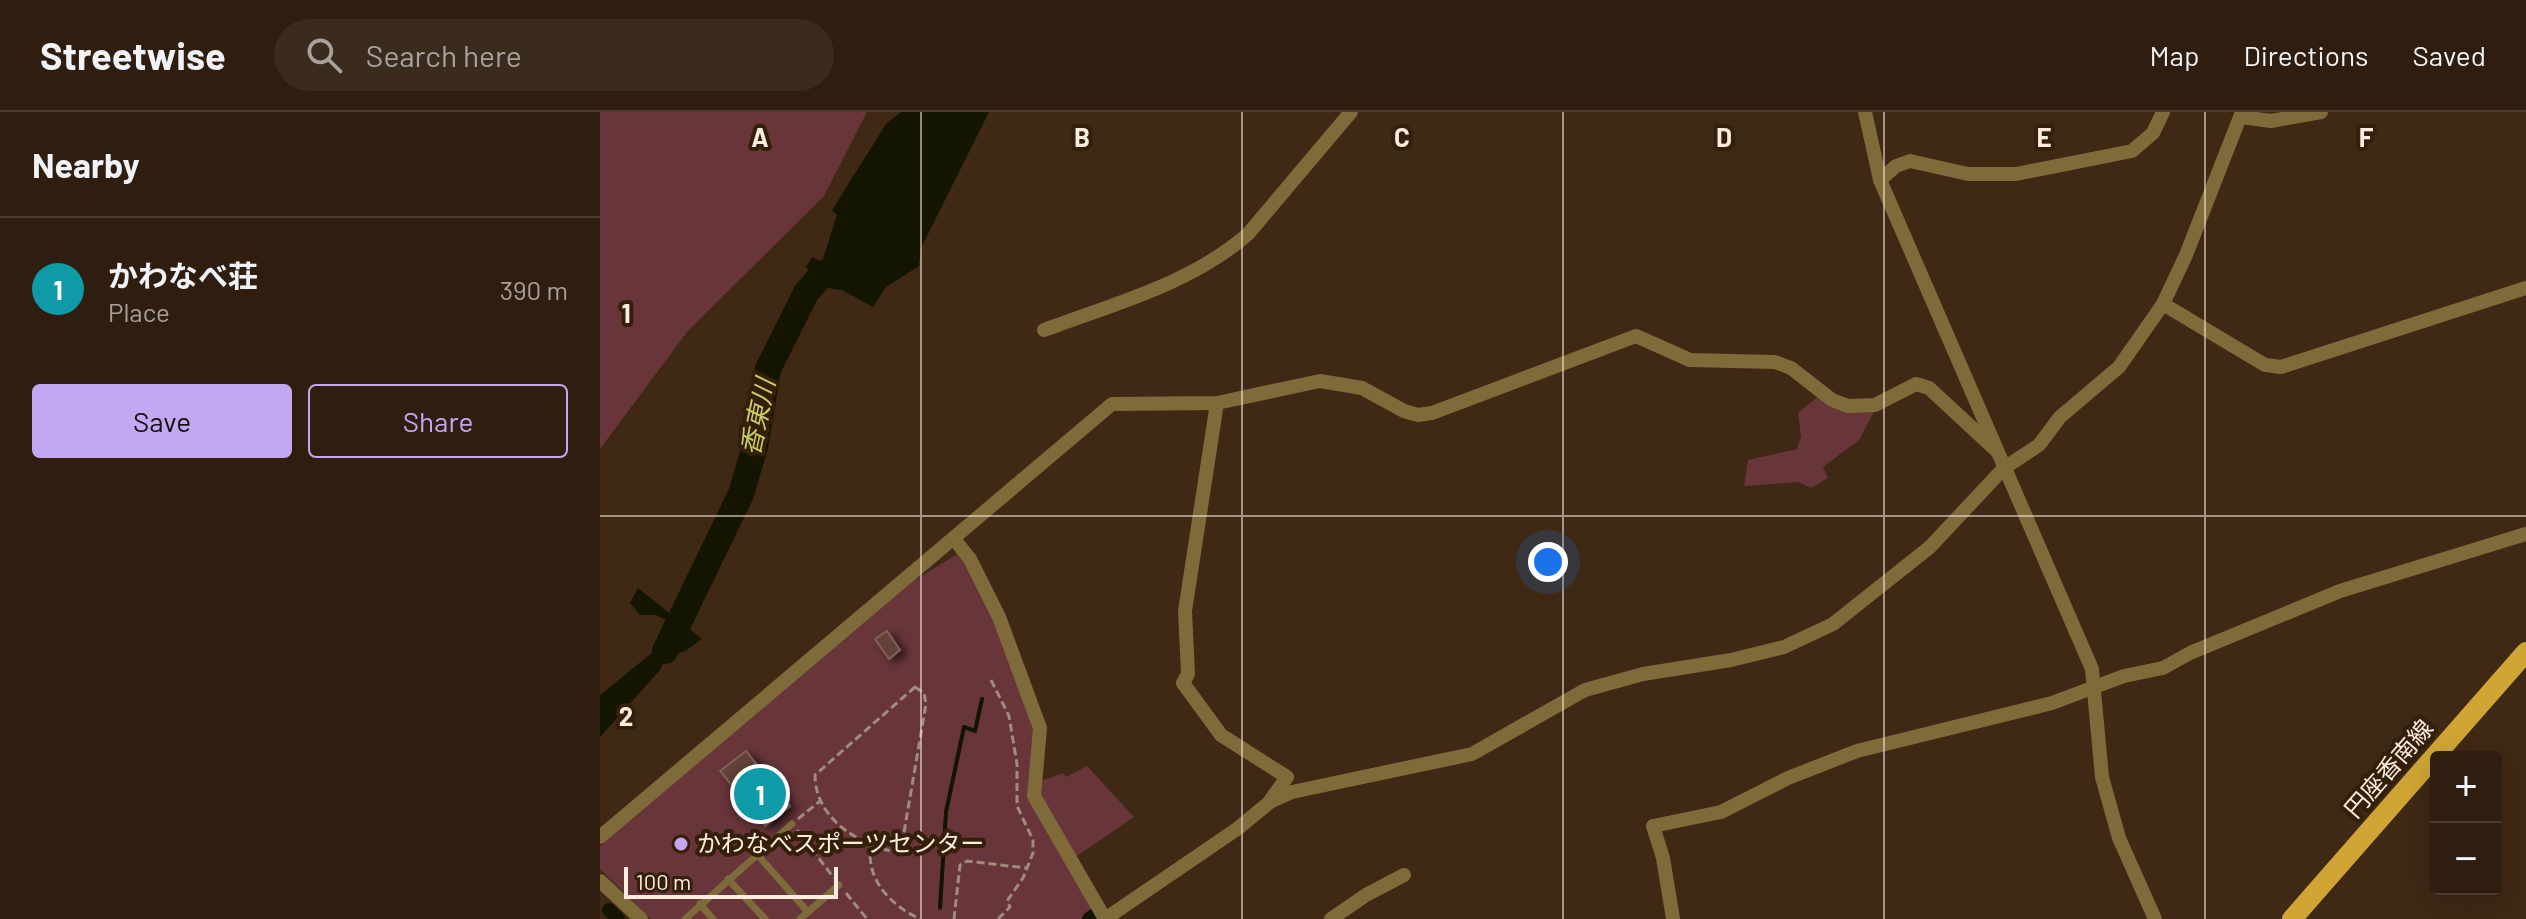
<!DOCTYPE html>
<meta charset="utf-8">
<style>
body{margin:0;font-family:Barlow,"Noto Sans JP",sans-serif;background:#3b2b1d;color:#f1f3f6}
.controls{position:absolute;right:24px;bottom:24px;display:grid;overflow:hidden;border-radius:8px;box-shadow:0 8px 32px #0002}
.controls button{width:72px;height:72px;display:grid;place-items:center;padding:0;border:0;border-bottom:2px solid #4a3c2f;background:#2f1e0f;color:#f1f3f6;font:40px sans-serif}
.scale{position:absolute;left:24px;bottom:20px;width:214px;box-sizing:border-box;padding-left:8px;border:4px solid #fdede1;border-top:0;font-size:22px;line-height:28px;white-space:nowrap;color:#fdede1;-webkit-text-stroke:6px #341f09;paint-order:stroke}
.you{position:absolute;left:948px;top:450px;width:28px;height:28px;margin:-20px;border:6px solid #fff;border-radius:50%;background:#1a73e8;box-shadow:0 0 0 12px #1a73e833}
.badge{display:grid;place-items:center;width:52px;height:52px;border-radius:50%;background:#c4a7f1;color:#fff;font-size:26px;font-weight:700}
.pin{position:absolute;translate:-50% -50%;border:4px solid #fff;box-shadow:0 2px 8px #0006}
.list{margin:0;padding:0;list-style:none}
h2{display:flex;justify-content:space-between;align-items:center;height:104px;margin:0;padding:0 32px;font-size:34px}
h2 small{font-size:26px;font-weight:400;color:#a7a29e}
.list li{display:grid;grid-template-columns:52px 1fr auto;gap:24px;align-items:center;box-sizing:border-box;height:144px;padding:0 32px;border-top:2px solid #4a3c2f}
.list b{display:block;font-size:30px;white-space:nowrap}
.list p{margin:0;font-size:26px;white-space:nowrap;color:#a7a29e}
.list em{font-size:26px;font-style:normal;color:#a7a29e}
.actions{display:flex;gap:16px;padding:24px 32px}
.actions a{flex:1;padding:18px 0;border:2px solid #c4a7f1;border-radius:8px;text-align:center;font-size:28px;color:#c4a7f1}
.actions .main{background:#c4a7f1;color:#111}
.icon{flex:none;width:44px;height:44px;fill:none;stroke:currentColor;stroke-width:2;stroke-linecap:round;stroke-linejoin:round}
.map{position:relative;flex:none;width:1926px;height:807px;overflow:hidden}
header{display:flex;align-items:center;gap:48px;box-sizing:border-box;height:112px;padding:0 40px;background:#2f1e0f;border-bottom:2px solid #4a3c2f}
header strong{font-size:38px}
nav{display:flex;gap:44px;margin-inline-start:auto;font-size:28px}
.search{width:560px;height:72px;background:#3b2b1d;display:flex;align-items:center;gap:20px;box-sizing:border-box;padding:0 28px;border-radius:44px;color:#a7a29e;font-size:30px}
main{display:flex}
aside{flex:1;background:#2f1e0f}
.map>svg:first-child{display:block}
</style>
<header>
<strong>Streetwise</strong>
<div class="search"><svg class="icon" aria-label="search" viewBox="0 0 24 24"><circle cx="10" cy="10" r="6"/><path d="M15 15l6 6"/></svg>Search here</div>
<nav><a>Map</a><a>Directions</a><a>Saved</a></nav>
</header>
<main>
<aside>
<h2>Nearby<small></small></h2>
<ul class="list">
<li><span class="badge" style="background:#0f9aa8">1</span><div><b>かわなべ荘</b><p>Place</p></div><em>390 m</em></li>
</ul>
<div class="actions"><a class="main">Save</a><a>Share</a></div>
</aside>
<div class="map">
<svg width="1926" height="807" viewBox="0 0 1926 807">
<defs>
<filter id="shadow"><feDropShadow dx="6" dy="3.5" stdDeviation="4" flood-color="#0009"/></filter>
</defs>
<rect width="100%" height="100%" fill="#3f2814"/>
<!-- green -->
<g fill="#67353a">
<polygon points="0,0 267,0 224,84 87,220 0,337"/>
<polygon points="1220,283 1255,299 1274,300 1259,328 1223,355 1228,366 1211,376 1199,370 1144,374 1148,348 1197,337 1201,324 1198,301"/>
<polygon points="364,438 437,613 428,684 497,804 492,807 51,807 0,757 0,734 16,720 315,468"/>
<polygon points="487,654 534,705 474,746 437,684 438,670 463,661 466,665"/>
</g>
<!-- water -->
<g fill="#141501">
<polygon points="301,0 389,0 321,136 319,154 286,175 273,195 226,169 210,176 212,163 206,155 212,145 222,150 237,103 232,98 286,12"/>
<polygon points="38,476 102,527 85,539 66,544 60,558 0,625 0,583 57,537 69,521 67,509 56,503 40,503 30,491"/>
</g>
<g fill="none" stroke-linecap="round" stroke-linejoin="round">
<!-- stream -->
<polyline stroke="#141501" stroke-width="4" points="340,796 346,700 364,615 375,619 382,587"/>
<!-- canal -->
<g stroke="#141501" stroke-width="14">
<polyline points="9,798 18,807"/>
<polyline points="489,807 496,802"/>
</g>
<!-- river -->
<polyline stroke="#141501" stroke-width="26" points="65,539 141,382 155,335 168,257 206,181 223,161 238,165"/>
</g>
<!-- building -->
<g fill="#624339" stroke="#7f5e54" stroke-width="2" filter="url(#shadow)">
<polygon points="287,519 300,538 289,547 275,527"/>
<polygon points="146,639 190,694 165,714 120,659"/>
</g>
<g fill="none" stroke-linecap="round" stroke-linejoin="round">
<!-- path -->
<g stroke="#9f8c7c" stroke-width="3" stroke-dasharray="8 4" stroke-linecap="butt">
<polyline points="391,568 409,604 417,652 417,694 433,728 433,741 423,766 407,789 410,795 398,807"/>
<path d="M315 575 324 581 326 592 302 732 300 737 291 739C254 730 215 704 215 663Z"/>
<polyline points="198,707 220,689"/>
<polyline points="197,718 234,766"/>
<path d="M271 732C265 767 290 793 320 807"/>
<polyline points="246,781 267,807"/>
<polyline points="354,807 360,753 367,749 426,756"/>
</g>
<!-- lane -->
<g stroke="#7f6a3a" stroke-width="7">
<polyline points="157,742 208,800"/>
<polyline points="128,767 165,807"/>
<polyline points="100,792 113,807"/>
<polyline points="85,807 192,712"/>
<polyline points="200,807 239,773"/>
</g>
<!-- street -->
<g stroke="#7f6a3a" stroke-width="14">
<polyline points="1265,0 1280,68 1492,557 1502,665 1519,726 1555,807"/>
<polyline points="1641,5 1671,9 1721,0"/>
<polyline points="1280,68 1296,54 1310,49 1368,62 1416,62 1532,39 1553,21 1563,0"/>
<polyline points="1563,192 1665,253 1681,255 1926,176"/>
<path d="M444 218C513 192 591 172 648 122L751 0"/>
<polyline points="617,291 585,499 588,562 583,571 621,623 687,665 670,689"/>
<polyline points="354,427 370,447 399,505 440,616 434,684 505,807 637,717 670,690 692,680 872,642 985,578 1043,562 1131,548 1184,535 1233,512 1330,435 1404,356 1439,333 1460,305 1519,255 1563,192 1586,143 1642,0"/>
<polyline points="0,725 512,292 617,291 720,269 762,276 804,299 818,303 832,301 1036,224 1090,248 1175,250 1191,256 1232,288 1248,294 1275,293 1316,272 1329,276 1397,339"/>
<polyline points="0,769 41,807"/>
<polyline points="731,807 766,783 804,763"/>
<polyline points="1073,807 1063,746 1053,714 1121,700 1188,666 1257,639 1452,591 1524,564 1563,556 1590,541 1740,479 1926,422"/>
</g>
<!-- primary -->
<polyline stroke="#d0a534" stroke-width="20" points="1692,807 1926,540"/>
</g>
<!-- grid -->
<path fill="none" stroke="#fdede1" stroke-width="2" stroke-opacity="0.55" d="M321 0V807M642 0V807M963 0V807M1284 0V807M1605 0V807M0 404H1926"/>
<!-- markers -->
<circle fill="#c4a7f1" stroke="#341f09" stroke-width="3" cx="81" cy="732" r="8"/>
<g text-anchor="middle" stroke-width="8" stroke-linejoin="round" paint-order="stroke">
<!-- street labels -->
<g font-size="24" fill="#fdede1" stroke="#341f09">
<text transform="translate(1789 657) rotate(-49)" y="8">円座香南線</text>
</g>
<!-- poi labels -->
<g font-size="24" fill="#fdede1" stroke="#341f09" text-anchor="start">
<text x="97" y="740">かわなべスポーツセンター</text>
</g>
<!-- water labels -->
<g font-size="26" font-style="italic" fill="#c9cd65" stroke="#341f09">
<text transform="translate(158 305) rotate(-78)" y="9">香東川</text>
</g>
</g>
<g font-size="26" text-anchor="middle" font-weight="bold" fill="#fdede1" stroke="#341f09" stroke-width="8" stroke-linejoin="round" paint-order="stroke">
<text x="160" y="35">A</text>
<text x="482" y="35">B</text>
<text x="802" y="35">C</text>
<text x="1124" y="35">D</text>
<text x="1444" y="35">E</text>
<text x="1766" y="35">F</text>
<text x="26" y="211">1</text>
<text x="26" y="614">2</text>
</g>
</svg>
<div class="controls">
<button>+</button>
<button>−</button>
</div>
<div class="scale">100 m</div>
<div class="you"></div>
<div class="pin badge" style="left:160px;top:682px;background:#0f9aa8">1</div>
</div>
</main>
